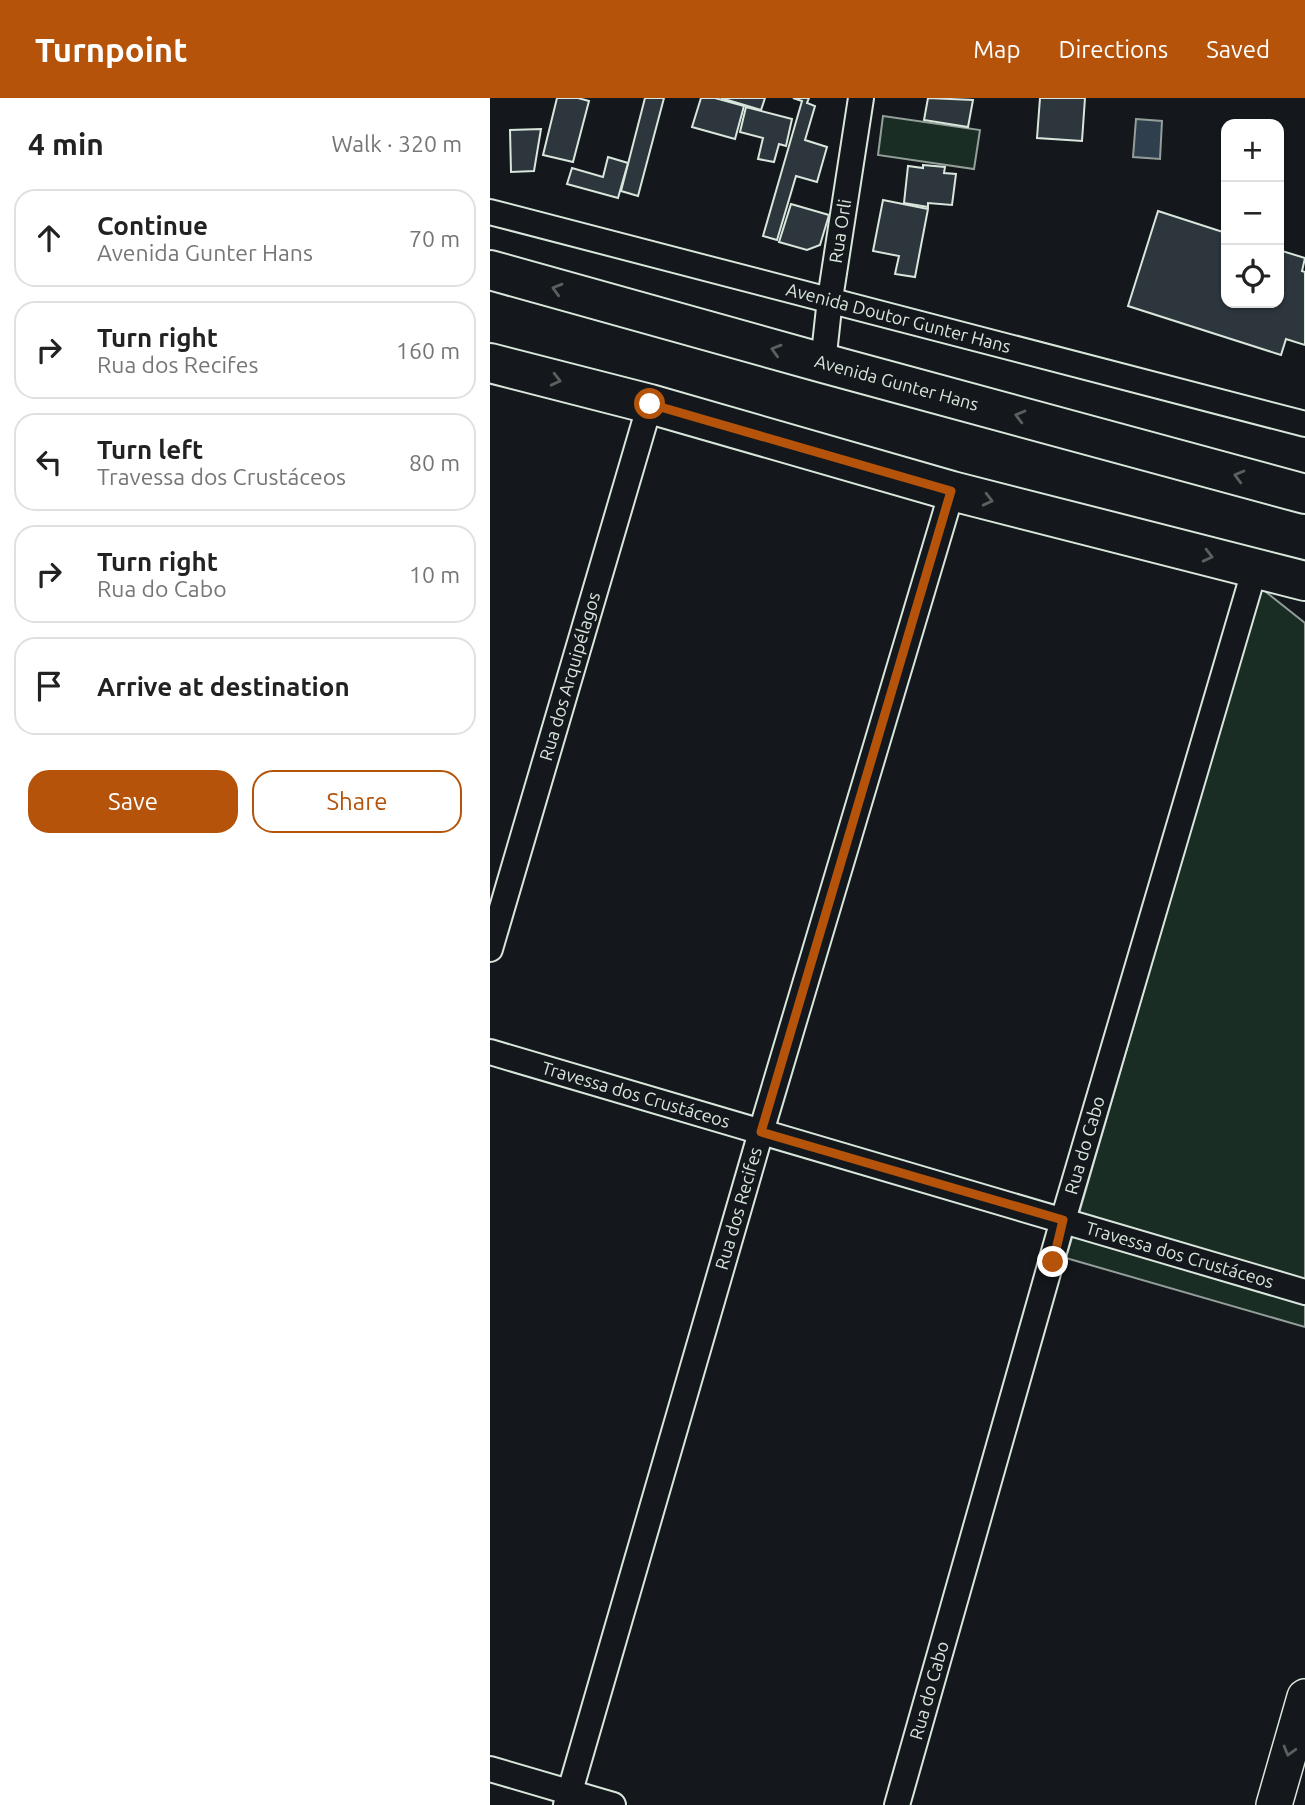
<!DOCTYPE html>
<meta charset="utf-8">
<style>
body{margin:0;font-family:Ubuntu,sans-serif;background:#f2f2f2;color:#222}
.controls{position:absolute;right:21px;top:21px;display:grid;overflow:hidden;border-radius:14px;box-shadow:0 2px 5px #0004}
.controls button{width:63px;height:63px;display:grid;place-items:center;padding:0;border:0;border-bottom:2px solid #e0e0e0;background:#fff;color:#222;font:35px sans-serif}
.stop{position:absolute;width:21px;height:21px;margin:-16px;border:5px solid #b45309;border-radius:50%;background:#fff}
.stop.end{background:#b45309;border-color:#fff;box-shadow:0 2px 7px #0008}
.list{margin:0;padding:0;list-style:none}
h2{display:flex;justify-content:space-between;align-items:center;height:91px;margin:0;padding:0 28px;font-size:30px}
h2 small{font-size:23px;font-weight:400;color:#767676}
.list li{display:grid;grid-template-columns:46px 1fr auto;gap:21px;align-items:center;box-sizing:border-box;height:98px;margin:0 14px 14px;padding:0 14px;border:2px solid #e0e0e0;border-radius:21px}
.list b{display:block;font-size:26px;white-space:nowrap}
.list p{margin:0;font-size:23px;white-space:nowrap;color:#767676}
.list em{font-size:23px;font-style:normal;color:#767676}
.actions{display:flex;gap:14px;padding:21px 28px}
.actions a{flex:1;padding:16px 0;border:2px solid #b45309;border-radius:21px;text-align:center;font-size:24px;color:#b45309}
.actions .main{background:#b45309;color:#fff}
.icon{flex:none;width:38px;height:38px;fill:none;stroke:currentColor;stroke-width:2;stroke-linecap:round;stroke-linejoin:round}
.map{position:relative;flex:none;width:815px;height:1707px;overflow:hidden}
header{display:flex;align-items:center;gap:42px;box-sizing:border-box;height:98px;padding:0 35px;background:#b45309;color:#fff}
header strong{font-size:33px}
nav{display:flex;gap:38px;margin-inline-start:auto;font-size:24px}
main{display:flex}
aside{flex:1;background:#fff}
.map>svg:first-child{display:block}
</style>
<header>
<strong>Turnpoint</strong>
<nav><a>Map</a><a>Directions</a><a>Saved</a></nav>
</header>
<main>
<aside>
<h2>4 min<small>Walk · 320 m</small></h2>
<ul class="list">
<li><svg class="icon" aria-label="ahead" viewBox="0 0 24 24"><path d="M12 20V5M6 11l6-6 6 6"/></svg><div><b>Continue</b><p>Avenida Gunter Hans</p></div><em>70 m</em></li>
<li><svg class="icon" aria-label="right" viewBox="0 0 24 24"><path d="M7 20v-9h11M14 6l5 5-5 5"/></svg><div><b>Turn right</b><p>Rua dos Recifes</p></div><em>160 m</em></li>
<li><svg class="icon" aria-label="left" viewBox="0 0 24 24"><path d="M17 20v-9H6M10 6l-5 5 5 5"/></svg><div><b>Turn left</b><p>Travessa dos Crustáceos</p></div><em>80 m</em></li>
<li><svg class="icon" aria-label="right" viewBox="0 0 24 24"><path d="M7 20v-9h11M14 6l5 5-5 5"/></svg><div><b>Turn right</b><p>Rua do Cabo</p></div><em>10 m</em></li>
<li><svg class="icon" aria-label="arrive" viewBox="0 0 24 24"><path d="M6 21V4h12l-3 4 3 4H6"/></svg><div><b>Arrive at destination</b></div></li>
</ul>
<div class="actions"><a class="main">Save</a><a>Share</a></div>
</aside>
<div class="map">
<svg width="815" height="1707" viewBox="0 0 815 1707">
<rect width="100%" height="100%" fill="#14181c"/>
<!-- green -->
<g fill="#1a2d24" stroke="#939e99" stroke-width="2">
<polygon points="393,18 490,32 484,71 388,57"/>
<polygon points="771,490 815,525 815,1229 576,1160"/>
</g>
<!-- water -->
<polygon fill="#2f3f4d" stroke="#939e99" stroke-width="2" points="646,21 672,23 670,61 643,59"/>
<!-- building -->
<g fill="#2c363c" stroke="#d8e6dc" stroke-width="2">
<polygon points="67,0 88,0 99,3 83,64 53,57"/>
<polygon points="155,0 174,0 148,98 131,93"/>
<polygon points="211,0 225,0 254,8 245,41 202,29"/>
<polygon points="231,0 275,0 271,12"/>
<polygon points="303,0 319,0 317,5 325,8 315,42 337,49 327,84 306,78 287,142 273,138 312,3"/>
<polygon points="438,0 483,2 478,29 434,22"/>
<polygon points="550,0 595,0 592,43 547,40"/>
<polygon points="256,9 302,21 296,48 289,46 284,64 268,61 273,40 250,34"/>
<polygon points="51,31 44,73 21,74 20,32"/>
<polygon points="118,59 138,65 128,100 77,86 82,70 113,79"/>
<polygon points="433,67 455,69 454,75 466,76 462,107 438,105 438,109 414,105 418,68 433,70"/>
<polygon points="393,102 438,111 425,179 405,176 409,158 383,153"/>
<polygon points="301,106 339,117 330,147 317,152 289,144"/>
<polygon points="668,113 736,135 736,205 789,205 789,152 815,160 812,173 815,174 815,247 796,241 791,257 638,208"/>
</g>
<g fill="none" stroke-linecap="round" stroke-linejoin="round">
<defs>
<g id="street">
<path id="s1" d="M0 114 815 326"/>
<path id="s2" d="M333 265 340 201 371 0"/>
<path id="s3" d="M0 851 160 306"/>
<path id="s4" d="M0 954 815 1194"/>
<polyline points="0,1671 123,1707"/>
<path id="s5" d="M76 1707 271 1034 462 393"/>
<path id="s6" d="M407 1707 573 1122 765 470"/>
</g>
<polyline id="secondary" points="784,1707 815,1599"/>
<g id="primary">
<path id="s7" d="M0 172 333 265 815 396"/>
<polyline points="0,265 160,306 462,393 815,483"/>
</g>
</defs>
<!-- street casing -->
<use href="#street" stroke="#d8e6dc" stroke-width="28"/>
<!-- secondary casing -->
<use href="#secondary" stroke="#d8e6dc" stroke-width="38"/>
<!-- primary casing -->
<use href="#primary" stroke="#d8e6dc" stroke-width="42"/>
<!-- street -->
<use href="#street" stroke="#14181c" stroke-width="24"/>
<!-- secondary -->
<use href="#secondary" stroke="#14181c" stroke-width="35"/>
<!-- primary -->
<use href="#primary" stroke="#14181c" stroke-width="38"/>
</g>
<!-- one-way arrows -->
<defs><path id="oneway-chevron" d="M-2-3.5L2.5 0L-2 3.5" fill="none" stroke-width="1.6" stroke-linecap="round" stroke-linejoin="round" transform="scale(1.75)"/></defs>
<g stroke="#59605f">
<use href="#oneway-chevron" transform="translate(67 191) rotate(-164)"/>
<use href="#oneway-chevron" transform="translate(286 252) rotate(-164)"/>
<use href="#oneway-chevron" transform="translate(66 282) rotate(14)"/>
<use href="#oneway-chevron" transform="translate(530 318) rotate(-165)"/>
<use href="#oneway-chevron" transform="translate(749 378) rotate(-165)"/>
<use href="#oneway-chevron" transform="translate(498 402) rotate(14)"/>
<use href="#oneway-chevron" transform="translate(718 458) rotate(14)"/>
<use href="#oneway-chevron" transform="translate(799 1653) rotate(106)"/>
</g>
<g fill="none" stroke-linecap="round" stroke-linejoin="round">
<!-- route -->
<polyline stroke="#b45309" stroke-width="9" points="160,306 461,393 271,1034 573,1122 563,1164"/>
</g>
<g text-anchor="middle" stroke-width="5" stroke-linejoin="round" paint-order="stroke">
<!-- street labels -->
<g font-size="18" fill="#d8e6dc" stroke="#14181c">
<text dy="6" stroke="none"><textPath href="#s2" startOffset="133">Rua Orli</textPath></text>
<text dy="6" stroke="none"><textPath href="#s1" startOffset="422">Avenida Doutor Gunter Hans</textPath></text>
<text dy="6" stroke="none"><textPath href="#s7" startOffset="422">Avenida Gunter Hans</textPath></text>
<text dy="6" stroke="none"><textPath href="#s3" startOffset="284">Rua dos Arquipélagos</textPath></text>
<text dy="6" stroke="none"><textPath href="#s4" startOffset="152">Travessa dos Crustáceos</textPath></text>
<text dy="6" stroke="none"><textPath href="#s6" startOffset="686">Rua do Cabo</textPath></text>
<text dy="6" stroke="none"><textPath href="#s5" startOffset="621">Rua dos Recifes</textPath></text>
<text dy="6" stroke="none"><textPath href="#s4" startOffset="719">Travessa dos Crustáceos</textPath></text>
<text dy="6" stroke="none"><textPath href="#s6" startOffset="119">Rua do Cabo</textPath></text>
</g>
</g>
</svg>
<div class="controls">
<button>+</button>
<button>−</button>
<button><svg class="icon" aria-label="locate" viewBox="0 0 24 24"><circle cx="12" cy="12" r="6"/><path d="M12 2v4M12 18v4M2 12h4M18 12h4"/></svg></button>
</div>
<div class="stop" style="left:160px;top:306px"></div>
<div class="stop end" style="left:563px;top:1164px"></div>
</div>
</main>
